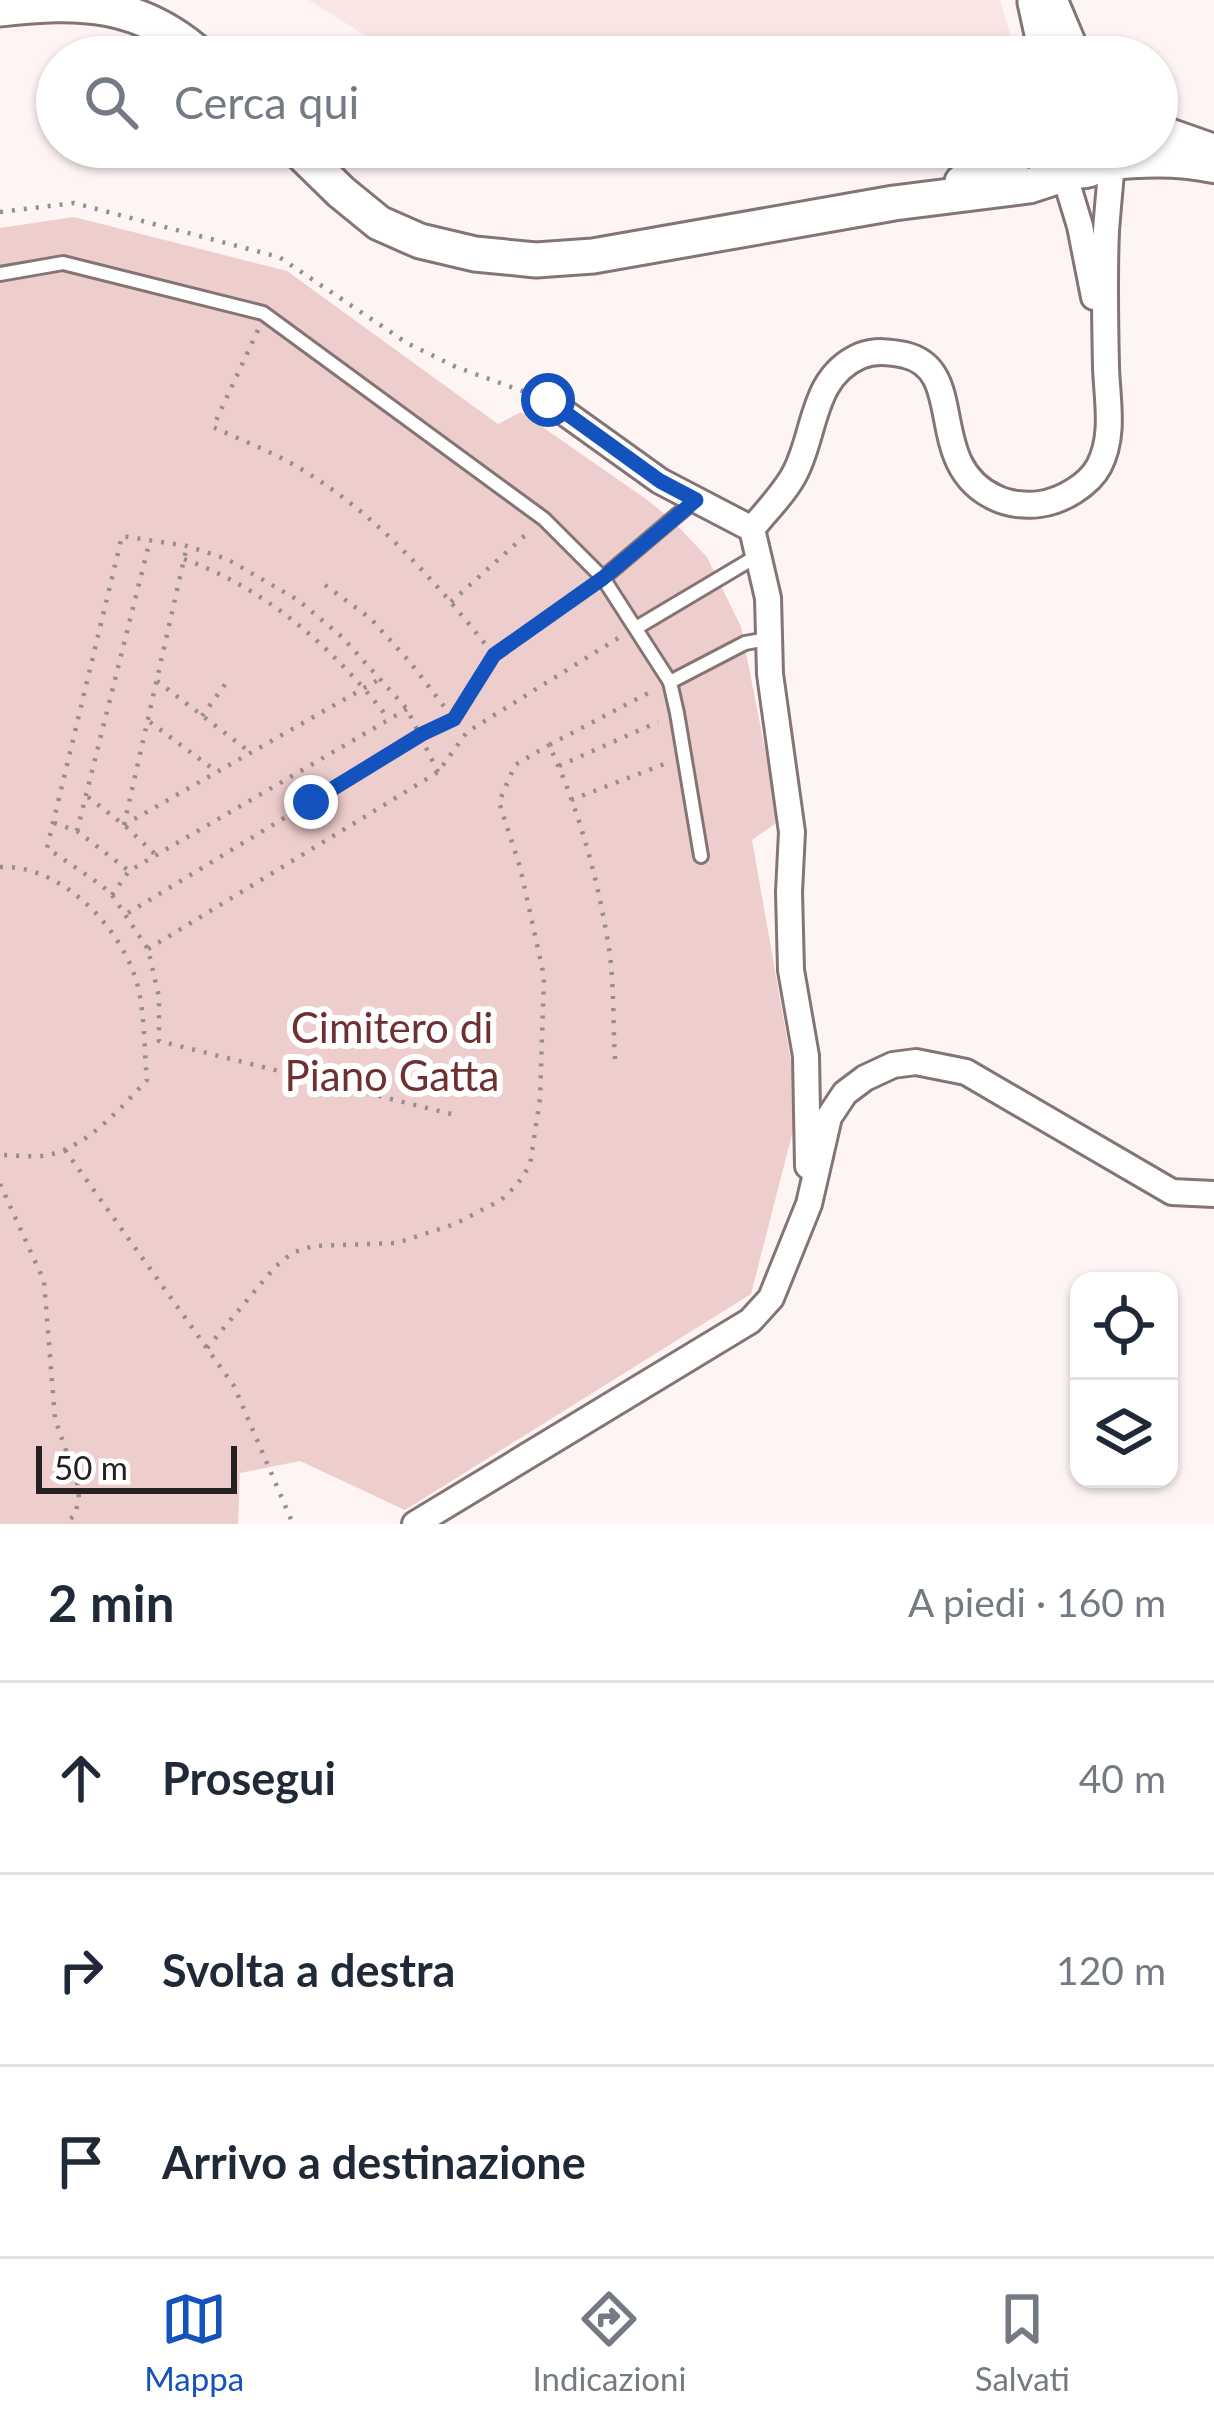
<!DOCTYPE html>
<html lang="it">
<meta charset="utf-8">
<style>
body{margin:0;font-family:Lato,sans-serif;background:#f6f6f7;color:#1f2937}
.controls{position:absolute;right:36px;bottom:36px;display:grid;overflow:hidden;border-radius:24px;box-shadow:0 3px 9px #0004}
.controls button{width:108px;height:108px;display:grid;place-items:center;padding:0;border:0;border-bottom:3px solid #e0e1e3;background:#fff;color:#1f2937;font:60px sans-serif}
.scale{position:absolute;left:36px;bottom:30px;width:201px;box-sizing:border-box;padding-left:12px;border:6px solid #262020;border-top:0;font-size:33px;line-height:42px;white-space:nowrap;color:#262020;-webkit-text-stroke:9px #fff;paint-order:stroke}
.stop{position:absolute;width:36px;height:36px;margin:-27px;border:9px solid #1452bd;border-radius:50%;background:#fff}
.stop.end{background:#1452bd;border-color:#fff;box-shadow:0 3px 12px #0008}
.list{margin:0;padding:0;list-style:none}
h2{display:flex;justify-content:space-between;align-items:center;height:156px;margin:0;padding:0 48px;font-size:51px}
h2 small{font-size:39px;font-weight:400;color:#747a83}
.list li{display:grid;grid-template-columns:78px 1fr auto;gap:36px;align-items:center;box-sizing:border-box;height:192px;padding:0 48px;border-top:3px solid #e0e1e3}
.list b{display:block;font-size:45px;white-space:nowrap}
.list em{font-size:39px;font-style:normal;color:#747a83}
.icon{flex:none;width:66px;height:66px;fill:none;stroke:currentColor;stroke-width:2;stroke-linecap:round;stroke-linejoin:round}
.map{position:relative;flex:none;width:1214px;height:1524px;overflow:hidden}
.search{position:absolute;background:#fff;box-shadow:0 3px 9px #0004;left:36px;right:36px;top:36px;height:132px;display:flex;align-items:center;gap:30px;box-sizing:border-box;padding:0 42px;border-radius:66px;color:#747a83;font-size:45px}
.sheet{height:732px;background:#fff}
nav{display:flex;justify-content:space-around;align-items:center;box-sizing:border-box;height:168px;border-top:3px solid #e0e1e3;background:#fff;font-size:33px;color:#747a83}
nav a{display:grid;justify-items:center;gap:6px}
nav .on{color:#1452bd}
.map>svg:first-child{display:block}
</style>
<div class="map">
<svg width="1214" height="1524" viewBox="0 0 1214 1524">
<rect width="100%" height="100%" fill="#fef4f3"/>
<!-- built -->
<polygon fill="#f9e5e3" points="309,0 1000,0 1017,57 399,57"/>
<!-- green -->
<polygon fill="#eececc" points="74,217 287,271 498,424 521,412 646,499 671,519 707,557 741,627 779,821 752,840 799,1107 751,1294 405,1510 300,1461 240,1473 238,1524 0,1524 0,228"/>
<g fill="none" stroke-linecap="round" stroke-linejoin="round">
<defs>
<g id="service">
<polyline points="0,274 63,263 263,313 544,519 603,578 670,682 677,713 701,856"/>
<polyline points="603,578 695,500"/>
<polyline points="636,628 757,556"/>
<polyline points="670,682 745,643 768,639"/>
</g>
<g id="minor">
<polyline points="1062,167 1080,226 1094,297"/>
<polyline points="547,400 660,481 752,529 768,598 770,674 792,832 789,892 791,970 806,1056 808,1166"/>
<path d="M752 529C766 511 786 492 796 471 816 431 812 377 860 356 875 350 890 352 905 355 969 370 923 465 996 498 1008 504 1026 506 1040 504 1062 501 1089 485 1099 466 1115 435 1107 400 1106 367 1105 322 1104 276 1106 231 1108 203 1111 176 1113 149"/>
<polyline points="415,1524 750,1321 771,1298 809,1204 829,1117 845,1093 865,1078 893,1065 916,1062 966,1072 1172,1192 1214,1194"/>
</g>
<g id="tertiary">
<polyline points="1157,130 1214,150"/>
<path d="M1100 165C1140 161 1175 159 1214 167"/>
</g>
<g id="secondary">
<polyline points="1050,0 1074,57"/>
<polyline points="1035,2 1047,57"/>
<path d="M0 9C79 0 140 1 202 57"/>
<polyline points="295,147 341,192 379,223 420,241 475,254 536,260 593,256 894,203 1029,186 1075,171"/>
<path d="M1058 163C1080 178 1101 171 1112 147"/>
<polyline points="962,182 1002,168 1028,147"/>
</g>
</defs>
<!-- service casing -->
<use href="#service" stroke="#847574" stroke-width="18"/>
<!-- minor casing -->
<use href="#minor" stroke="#847574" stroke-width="30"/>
<!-- tertiary casing -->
<use href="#tertiary" stroke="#847574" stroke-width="36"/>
<!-- secondary casing -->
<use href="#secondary" stroke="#847574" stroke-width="39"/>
<!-- path -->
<g stroke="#968e8d" stroke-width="4.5" stroke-dasharray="3 9" stroke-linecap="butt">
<polyline points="0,212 74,203 279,257 407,343 456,367 525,392"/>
<path d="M258 330 213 427C243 441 278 454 306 472 382 519 439 586 494 655"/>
<path d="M184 559C269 590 334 649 389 719"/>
<polyline points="325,585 370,618 409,661 453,718"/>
<polyline points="451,602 531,530"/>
<polyline points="157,681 251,753"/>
<polyline points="202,716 229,679"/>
<polyline points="150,722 217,772"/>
<polyline points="559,766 658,722"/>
<polyline points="438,772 407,709 342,637 298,600 227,559 187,546 122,536 47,848 101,885 112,895 148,949 159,997 159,1041 459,1116"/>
<polyline points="88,797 124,825 156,855"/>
<polyline points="571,800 667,763"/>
<polyline points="54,823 77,831 129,871"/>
<polyline points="124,825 380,679"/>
<polyline points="124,825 187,546"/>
<polyline points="77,831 150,540"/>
<path d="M0 867C62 864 124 930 138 987 145 1017 144 1050 147 1080 121 1108 87 1147 48 1155 33 1158 16 1155 0 1155"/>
<polyline points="112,895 129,871 407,709"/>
<polyline points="128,913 422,734 454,719 494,655 588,588"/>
<polyline points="148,949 438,772 467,732 620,637"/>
<path d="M615 1059C613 1025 614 989 610 955 599 883 580 811 549 745L654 690"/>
<polyline points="65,1150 234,1386 293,1524"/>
<polyline points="0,1184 44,1281 55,1419 77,1482 79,1498 75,1515 64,1524"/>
<polyline points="207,1348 275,1267 292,1253 313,1246 397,1243 455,1224 501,1200 517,1185 530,1165 540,1099 544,976 520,867 499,802 515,765 549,745"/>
</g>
<!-- service -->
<use href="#service" stroke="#fff" stroke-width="12"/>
<!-- minor -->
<use href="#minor" stroke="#fff" stroke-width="24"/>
<!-- tertiary -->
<use href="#tertiary" stroke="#fff" stroke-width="30"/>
<!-- secondary -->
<use href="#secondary" stroke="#fff" stroke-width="33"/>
</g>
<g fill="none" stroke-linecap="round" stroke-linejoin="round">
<!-- route -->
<polyline stroke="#1452bd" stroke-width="15" points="311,802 422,734 454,719 494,655 603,578 696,500 660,481 548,400"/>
</g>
<g text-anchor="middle" stroke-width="12" stroke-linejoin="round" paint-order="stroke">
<!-- park labels -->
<g font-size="42" fill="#6e3030" stroke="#fff">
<text x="392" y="1043">Cimitero di<tspan x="392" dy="48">Piano Gatta</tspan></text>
</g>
</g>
</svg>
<div class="controls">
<button><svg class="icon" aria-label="locate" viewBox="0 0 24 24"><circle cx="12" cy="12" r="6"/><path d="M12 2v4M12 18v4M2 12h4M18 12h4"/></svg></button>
<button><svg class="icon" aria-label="layers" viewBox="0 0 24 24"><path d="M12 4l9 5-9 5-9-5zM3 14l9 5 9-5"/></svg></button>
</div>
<div class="scale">50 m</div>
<div class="stop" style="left:548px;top:400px"></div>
<div class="stop end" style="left:311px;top:802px"></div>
<div class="search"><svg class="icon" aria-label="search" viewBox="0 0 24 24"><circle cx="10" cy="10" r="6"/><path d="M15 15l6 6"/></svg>Cerca qui</div>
</div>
<section class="sheet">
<h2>2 min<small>A piedi · 160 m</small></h2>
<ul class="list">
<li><svg class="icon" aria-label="ahead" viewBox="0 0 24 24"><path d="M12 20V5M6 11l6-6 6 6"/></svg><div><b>Prosegui</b></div><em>40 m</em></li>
<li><svg class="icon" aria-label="right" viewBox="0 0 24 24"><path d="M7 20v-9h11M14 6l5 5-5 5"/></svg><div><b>Svolta a destra</b></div><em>120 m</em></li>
<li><svg class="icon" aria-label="arrive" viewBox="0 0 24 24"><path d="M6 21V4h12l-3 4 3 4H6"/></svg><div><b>Arrivo a destinazione</b></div></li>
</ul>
</section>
<nav>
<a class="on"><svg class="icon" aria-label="map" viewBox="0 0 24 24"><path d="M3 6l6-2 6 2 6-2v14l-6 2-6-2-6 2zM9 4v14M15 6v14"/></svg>Mappa</a>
<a><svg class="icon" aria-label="directions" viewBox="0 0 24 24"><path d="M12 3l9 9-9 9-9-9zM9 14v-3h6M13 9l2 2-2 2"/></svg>Indicazioni</a>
<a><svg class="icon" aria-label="saved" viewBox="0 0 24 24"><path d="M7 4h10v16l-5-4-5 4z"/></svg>Salvati</a>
</nav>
